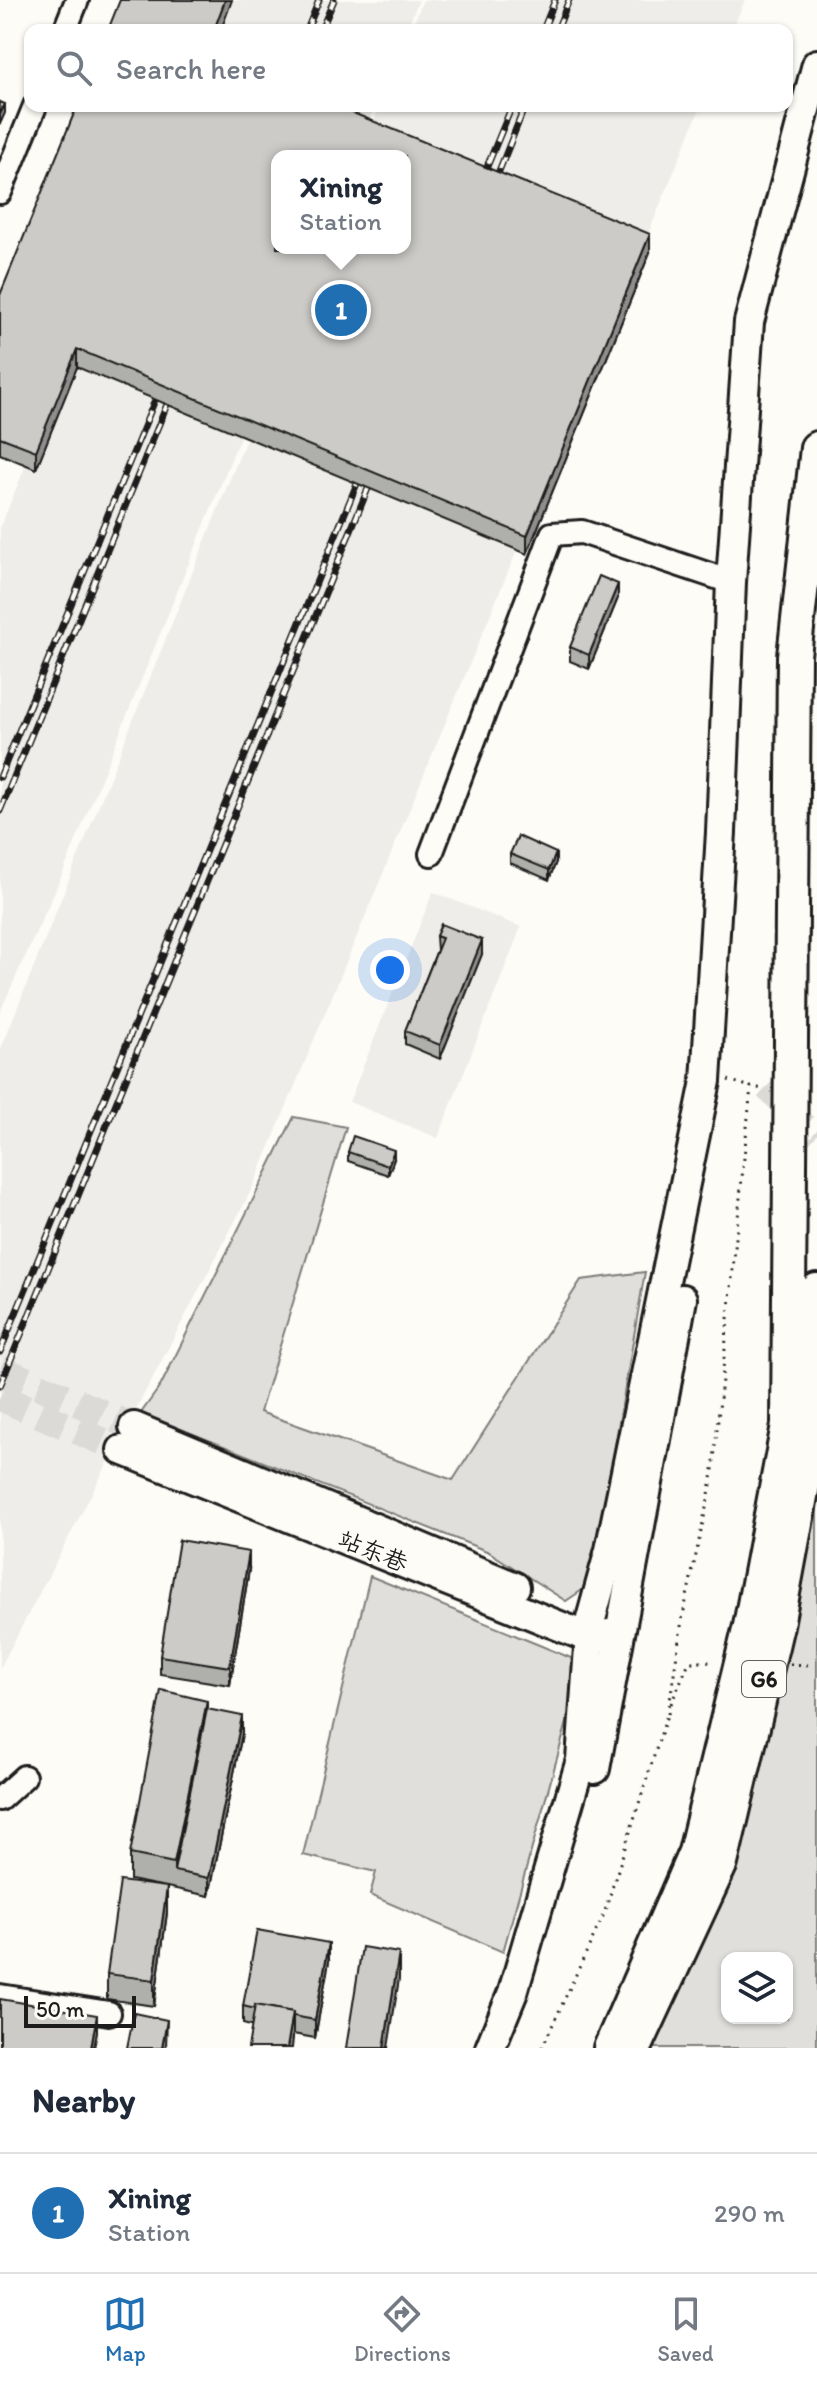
<!DOCTYPE html>
<meta charset="utf-8">
<style>
body{margin:0;font-family:Itim,"LXGW WenKai TC",sans-serif;background:#f2f2f3;color:#1f2937}
.controls{position:absolute;right:24px;bottom:24px;display:grid;overflow:hidden;border-radius:16px;box-shadow:0 2px 6px #0004}
.controls button{width:72px;height:72px;display:grid;place-items:center;padding:0;border:0;border-bottom:2px solid #e0e1e3;background:#fff;color:#1f2937;font:40px sans-serif}
.scale{position:absolute;left:24px;bottom:20px;width:112px;box-sizing:border-box;padding-left:8px;border:4px solid #1c1c1c;border-top:0;font-size:22px;line-height:28px;white-space:nowrap;color:#1c1c1c;-webkit-text-stroke:6px #fdfcf7;paint-order:stroke}
.you{position:absolute;left:390px;top:970px;width:28px;height:28px;margin:-20px;border:6px solid #fff;border-radius:50%;background:#1a73e8;box-shadow:0 0 0 12px #1a73e833}
.badge{display:grid;place-items:center;width:52px;height:52px;border-radius:50%;background:#1f6fb2;color:#fff;font-size:26px;font-weight:700}
.pin{position:absolute;translate:-50% -50%;border:4px solid #fff;box-shadow:0 2px 8px #0006}
.popup{position:absolute;left:271px;top:150px;width:140px;height:104px;box-sizing:border-box;display:grid;place-content:center;border-radius:16px;background:#fff;filter:drop-shadow(0 2px 6px #0005);font-size:26px;white-space:nowrap;color:#747a83}
.popup b{font-size:30px;color:#1f2937}
.popup::after{content:'';position:absolute;left:50%;top:100%;margin-left:-16px;border:16px solid transparent;border-top-color:#fff}
.list{margin:0;padding:0;list-style:none}
h2{display:flex;justify-content:space-between;align-items:center;height:104px;margin:0;padding:0 32px;font-size:34px}
h2 small{font-size:26px;font-weight:400;color:#747a83}
.list li{display:grid;grid-template-columns:52px 1fr auto;gap:24px;align-items:center;box-sizing:border-box;height:120px;padding:0 32px;border-top:2px solid #e0e1e3}
.list b{display:block;font-size:30px;white-space:nowrap}
.list p{margin:0;font-size:26px;white-space:nowrap;color:#747a83}
.list em{font-size:26px;font-style:normal;color:#747a83}
.icon{flex:none;width:44px;height:44px;fill:none;stroke:currentColor;stroke-width:2;stroke-linecap:round;stroke-linejoin:round}
.map{position:relative;flex:none;width:817px;height:2048px;overflow:hidden}
.search{position:absolute;background:#fff;box-shadow:0 2px 6px #0004;left:24px;right:24px;top:24px;height:88px;display:flex;align-items:center;gap:20px;box-sizing:border-box;padding:0 28px;border-radius:16px;color:#747a83;font-size:30px}
.sheet{height:224px;background:#fff}
nav{display:flex;justify-content:space-around;align-items:center;box-sizing:border-box;height:112px;border-top:2px solid #e0e1e3;background:#fff;font-size:22px;color:#747a83}
nav a{display:grid;justify-items:center;gap:4px}
nav .on{color:#1f6fb2}
.map>svg:first-child{display:block}
</style>
<div class="map">
<svg width="817" height="2048" viewBox="0 0 817 2048">
<rect width="100%" height="100%" fill="#fdfcf7"/>
<filter id="ink" filterUnits="userSpaceOnUse"><feTurbulence type="fractalNoise" baseFrequency=".0125" numOctaves="2"/><feDisplacementMap in="SourceGraphic" scale="16" xChannelSelector="R" yChannelSelector="G"/><feConvolveMatrix kernelMatrix="1 2 1 2 8 2 1 2 1" color-interpolation-filters="sRGB"/></filter>
<g filter="url(#ink)">
<!-- built -->
<g fill="#eeede9">
<polygon points="216,0 419,0 406,30 204,30"/>
<polygon points="423,0 745,0 732,30 411,30"/>
<polygon points="173,106 375,106 355,156 277,156 277,248 317,248 62,875 0,1012 0,528"/>
<polygon points="380,106 701,106 253,1187 0,1668 0,1051 323,248 405,248 405,156 360,156"/>
<polygon points="433,892 521,927 438,1138 349,1102"/>
</g>
<!-- green -->
<g fill="#e0dfdb" stroke="#7e7e7c" stroke-width="2" fill-rule="evenodd">
<polygon points="294,1117 346,1127 260,1412 453,1480 581,1280 645,1272 591,1584 566,1601 489,1552 141,1413 161,1385"/>
<path d="M817 1406V2048H645ZM727 1958H787V2018H727Z"/>
<polygon points="370,1576 571,1658 576,1690 503,1952 370,1895 376,1872 303,1855"/>
</g>
<g fill="none" stroke-linecap="round" stroke-linejoin="round">
<!-- minor-tunnel -->
<polyline stroke="#dbdad6" stroke-width="22" stroke-dasharray="22 11" stroke-linecap="butt" points="765,1089 817,1135"/>
<!-- major-tunnel -->
<g stroke="#dbdad6" stroke-width="28" stroke-dasharray="28 14" stroke-linecap="butt">
<polyline points="0,1369 134,1427"/>
<polyline points="0,1397 122,1450"/>
</g>
<defs>
<g id="minor">
<polyline points="65,30 77,0"/>
<polyline points="0,192 35,106"/>
<polyline points="431,854 552,534 582,532 731,582"/>
<polyline points="0,1799 24,1777"/>
<polyline points="0,1996 109,2013"/>
</g>
<g id="major">
<polyline points="134,1427 515,1587"/>
<polyline points="122,1450 592,1639 608,1634"/>
<polyline points="595,1769 682,1299"/>
<polyline points="490,2048 513,1992 581,1760 591,1619 610,1550 706,1081 721,832 731,582 749,322 817,64"/>
</g>
<g id="highway">
<polyline points="610,2048 695,1852 750,1626 788,1425 794,656 817,448"/>
<polyline points="635,2048 721,1863 777,1625 814,1426 817,1290"/>
</g>
</defs>
<!-- minor casing -->
<use href="#minor" stroke="#1c1c1c" stroke-width="28"/>
<!-- major casing -->
<use href="#major" stroke="#1c1c1c" stroke-width="34"/>
<!-- highway casing -->
<use href="#highway" stroke="#1c1c1c" stroke-width="38"/>
<!-- path -->
<g stroke="#1c1c1c" stroke-width="3" stroke-dasharray="2 6" stroke-linecap="butt">
<polyline points="728,1080 751,1087"/>
<polyline points="790,1664 811,1665"/>
<polyline points="671,1704 689,1662 711,1662"/>
<polyline points="668,1714 682,1620 712,1480 751,1087 765,1089"/>
<polyline points="542,2048 604,1914 667,1715"/>
</g>
<!-- minor -->
<use href="#minor" stroke="#fdfcf7" stroke-width="22"/>
<!-- major -->
<use href="#major" stroke="#fdfcf7" stroke-width="28"/>
<!-- highway -->
<use href="#highway" stroke="#fdfcf7" stroke-width="32"/>
<defs>
<g id="rail">
<polyline points="307,30 319,0"/>
<polyline points="321,30 334,0"/>
<polyline points="543,30 555,0"/>
<polyline points="557,30 569,0"/>
<polyline points="479,186 512,106"/>
<polyline points="491,191 525,106"/>
<polyline points="0,777 164,378"/>
<polyline points="0,811 175,385"/>
<polyline points="0,1352 365,464"/>
<polyline points="0,1386 376,469"/>
</g>
</defs>
<!-- rail casing -->
<use href="#rail" stroke="#1c1c1c" stroke-width="7"/>
<!-- rail -->
<use href="#rail" stroke="#fdfcf7" stroke-width="4" stroke-dasharray="12" stroke-linecap="butt"/>
</g>
<!-- wall -->
<g fill="#afafac" stroke="#1c1c1c" stroke-width="2">
<polygon points="650,252 527,554 77,367 36,469 0,454 0,295"/>
<polygon points="618,598 589,669 570,661 570,647"/>
<polygon points="510,854 556,862 549,880 510,863"/>
<polygon points="436,936 482,954 440,1059 405,1044 405,1031 437,950"/>
<polygon points="348,1152 394,1159 388,1175 348,1161"/>
<polygon points="249,1570 230,1685 160,1674 160,1656"/>
<polygon points="207,1709 242,1734 209,1896 167,1887 167,1913 154,2006 107,1999 107,1974 166,1887 130,1880 130,1854"/>
<polygon points="329,1961 315,2038 293,2034 293,2038 243,2024 243,2006"/>
</g>
<!-- shaded-wall -->
<g fill="#8f8e8c" stroke="#1c1c1c" stroke-width="2">
<polygon points="225,0 232,0 221,30 214,30"/>
<polygon points="5,104 5,113 0,124 0,114"/>
<polygon points="650,234 650,252 527,554 527,536"/>
<polygon points="77,349 77,367 36,469 36,451"/>
<polygon points="618,584 618,598 589,669 589,655"/>
<polygon points="556,853 556,862 549,880 549,870"/>
<polygon points="482,940 482,954 440,1059 440,1045"/>
<polygon points="394,1150 394,1159 388,1175 388,1166"/>
<polygon points="249,1552 249,1570 230,1685 230,1667"/>
<polygon points="207,1701 207,1726 174,1871 174,1863"/>
<polygon points="242,1716 242,1734 209,1896 209,1878"/>
<polygon points="167,1887 167,1913 154,2006 154,1980"/>
<polygon points="329,1943 329,1961 315,2038 315,2020"/>
<polygon points="399,1953 399,1979 388,2048 384,2048"/>
<polygon points="293,2012 293,2038 292,2048 287,2048"/>
<polygon points="97,2015 97,2033 94,2048 91,2048"/>
<polygon points="167,2020 166,2048 162,2048"/>
</g>
<!-- building -->
<g fill="#cccbc8" stroke="#1c1c1c" stroke-width="2" fill-rule="evenodd">
<polygon points="120,0 225,0 214,30 108,30"/>
<polygon points="0,102 5,104 0,114"/>
<path d="M77 106H336L650 234 527 536 77 349 36 451 0 437V295ZM277 156H405V248H277Z"/>
<polygon points="599,576 618,584 589,655 570,647"/>
<polygon points="518,836 556,853 549,870 510,854"/>
<polygon points="441,924 482,940 440,1045 405,1031 442,938 436,936"/>
<polygon points="353,1136 394,1150 388,1166 348,1152"/>
<polygon points="179,1540 249,1552 230,1667 160,1656"/>
<polygon points="161,1690 207,1701 174,1863 130,1854"/>
<polygon points="207,1709 242,1716 209,1878 174,1871"/>
<polygon points="120,1881 167,1887 154,1980 107,1974"/>
<polygon points="257,1930 329,1943 315,2020 293,2016 293,2012 255,2005 255,2009 243,2006"/>
<polygon points="362,1947 399,1953 384,2048 346,2048"/>
<polygon points="0,1999 97,2015 91,2048 0,2048"/>
<polygon points="255,2005 293,2012 287,2048 248,2048"/>
<polygon points="134,2013 167,2020 162,2048 127,2048"/>
</g>
</g>
<g text-anchor="middle" stroke-width="6" stroke-linejoin="round" paint-order="stroke">
<!-- shield labels -->
<rect fill="#fdfcf7" stroke="#605f5e" stroke-width="2" x="742" y="1661" width="44" height="36" rx="6"/>
<g font-size="22" font-weight="bold" fill="#1c1c1c">
<text x="764" y="1687">G6</text>
</g>
<!-- street labels -->
<g font-size="24" fill="#1c1c1c" stroke="#fdfcf7">
<text transform="translate(373 1551) rotate(22)" y="8">站东巷</text>
</g>
</g>
</svg>
<div class="controls">
<button><svg class="icon" aria-label="layers" viewBox="0 0 24 24"><path d="M12 4l9 5-9 5-9-5zM3 14l9 5 9-5"/></svg></button>
</div>
<div class="scale">50 m</div>
<div class="you"></div>
<div class="pin badge" style="left:341px;top:310px">1</div>
<div class="popup"><b>Xining</b>Station</div>
<div class="search"><svg class="icon" aria-label="search" viewBox="0 0 24 24"><circle cx="10" cy="10" r="6"/><path d="M15 15l6 6"/></svg>Search here</div>
</div>
<section class="sheet">
<h2>Nearby<small></small></h2>
<ul class="list">
<li><span class="badge">1</span><div><b>Xining</b><p>Station</p></div><em>290 m</em></li>
</ul>
</section>
<nav>
<a class="on"><svg class="icon" aria-label="map" viewBox="0 0 24 24"><path d="M3 6l6-2 6 2 6-2v14l-6 2-6-2-6 2zM9 4v14M15 6v14"/></svg>Map</a>
<a><svg class="icon" aria-label="directions" viewBox="0 0 24 24"><path d="M12 3l9 9-9 9-9-9zM9 14v-3h6M13 9l2 2-2 2"/></svg>Directions</a>
<a><svg class="icon" aria-label="saved" viewBox="0 0 24 24"><path d="M7 4h10v16l-5-4-5 4z"/></svg>Saved</a>
</nav>
